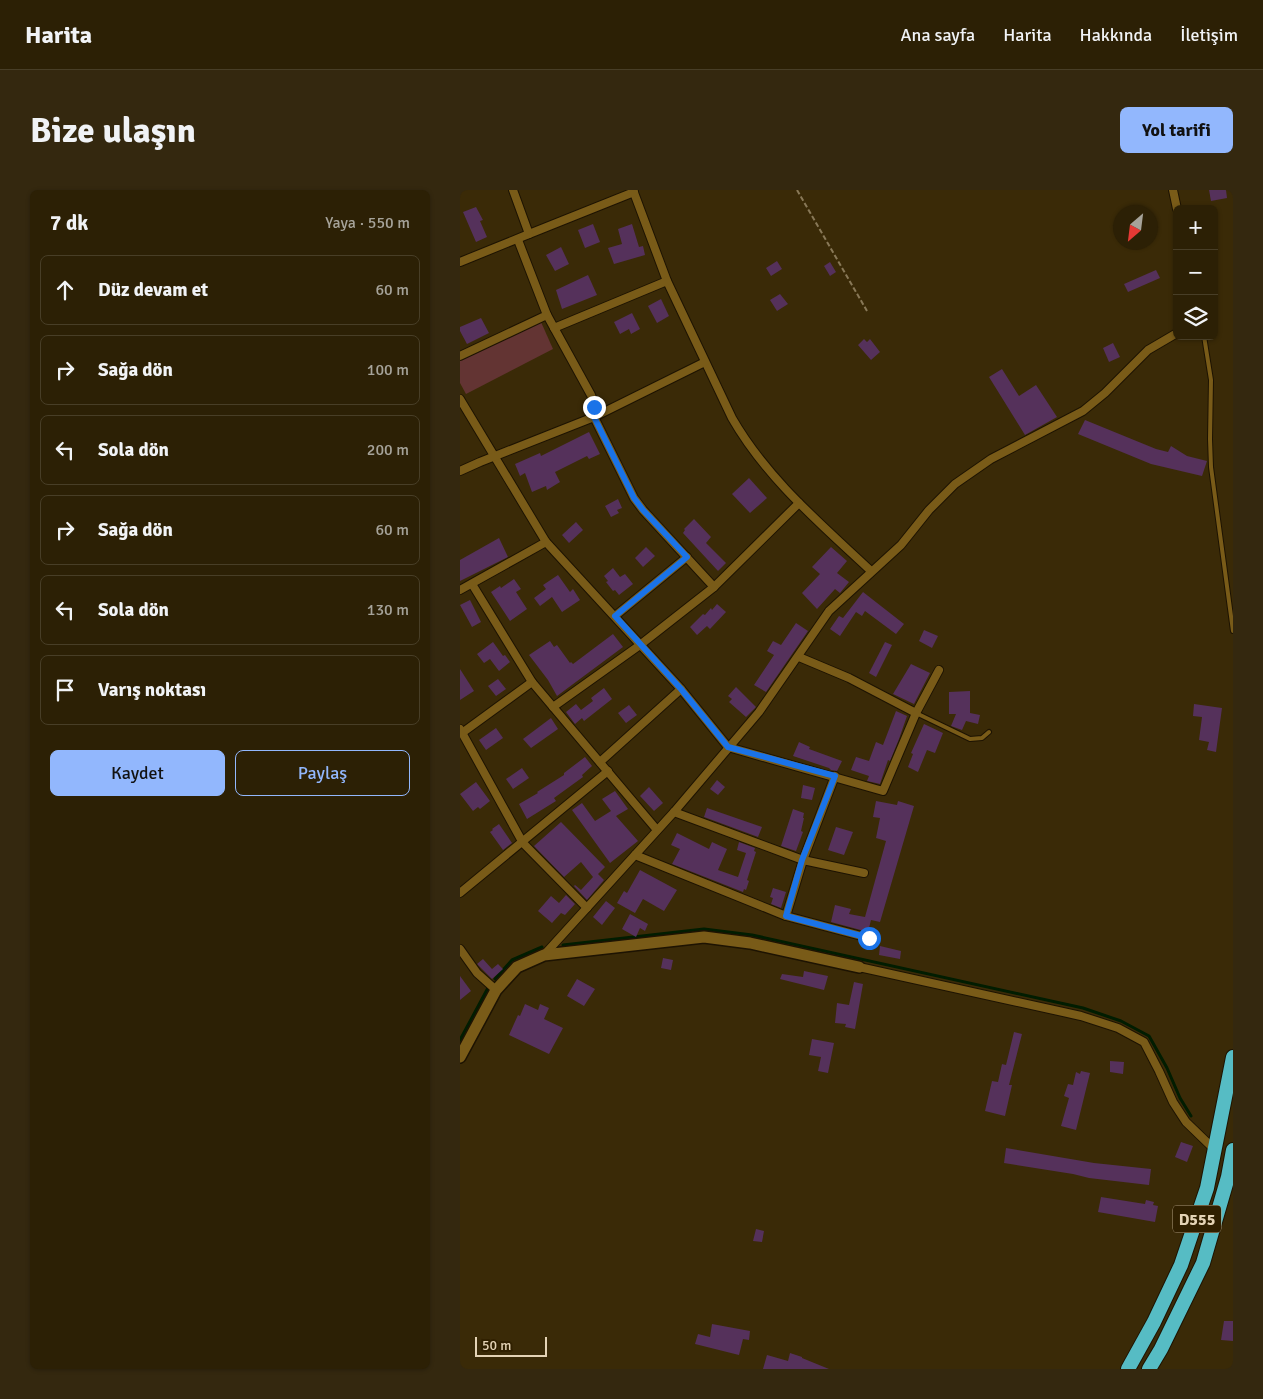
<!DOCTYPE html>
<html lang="tr">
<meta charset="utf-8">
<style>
body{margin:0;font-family:Signika,sans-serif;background:#34280f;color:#f1f3f6}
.controls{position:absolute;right:15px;top:15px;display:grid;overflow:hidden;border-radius:8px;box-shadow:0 1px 4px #0004}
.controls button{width:45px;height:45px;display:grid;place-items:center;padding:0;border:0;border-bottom:1px solid #483e27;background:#2c2005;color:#f1f3f6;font:25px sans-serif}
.compass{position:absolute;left:653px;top:15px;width:45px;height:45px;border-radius:50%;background:#2c2005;box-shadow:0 1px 4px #0004;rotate:208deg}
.scale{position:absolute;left:15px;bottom:12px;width:72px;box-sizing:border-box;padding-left:5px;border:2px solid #e4d3b5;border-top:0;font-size:14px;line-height:18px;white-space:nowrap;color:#e4d3b5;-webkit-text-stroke:4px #302000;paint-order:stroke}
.stop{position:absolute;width:15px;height:15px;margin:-11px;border:4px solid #1a73e8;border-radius:50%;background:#fff}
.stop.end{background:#1a73e8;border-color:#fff;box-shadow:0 1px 5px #0008}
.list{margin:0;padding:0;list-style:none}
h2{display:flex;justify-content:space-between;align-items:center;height:65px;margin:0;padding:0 20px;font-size:21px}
h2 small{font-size:16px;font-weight:400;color:#a6a39a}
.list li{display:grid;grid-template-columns:32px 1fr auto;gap:15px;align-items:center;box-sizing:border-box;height:70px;margin:0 10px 10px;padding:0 10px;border:1px solid #483e27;border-radius:8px}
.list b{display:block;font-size:19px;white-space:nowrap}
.list em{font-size:16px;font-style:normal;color:#a6a39a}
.actions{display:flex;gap:10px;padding:15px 20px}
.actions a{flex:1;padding:11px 0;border:1px solid #92b7fd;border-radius:8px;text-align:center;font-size:18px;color:#92b7fd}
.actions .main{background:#92b7fd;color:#111}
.icon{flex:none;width:28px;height:28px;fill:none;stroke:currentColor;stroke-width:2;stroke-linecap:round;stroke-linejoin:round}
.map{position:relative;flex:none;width:773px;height:1179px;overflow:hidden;border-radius:8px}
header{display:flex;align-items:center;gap:30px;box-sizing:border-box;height:70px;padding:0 25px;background:#2c2005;border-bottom:1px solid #483e27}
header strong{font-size:24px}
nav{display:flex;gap:28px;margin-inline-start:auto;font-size:18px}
.intro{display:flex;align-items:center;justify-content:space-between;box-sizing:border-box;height:120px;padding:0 30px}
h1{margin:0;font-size:35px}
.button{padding:12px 22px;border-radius:8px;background:#92b7fd;color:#111;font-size:18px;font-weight:700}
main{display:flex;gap:30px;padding:0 30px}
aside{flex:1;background:#2c2005;border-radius:8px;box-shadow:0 1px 4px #0004}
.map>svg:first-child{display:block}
</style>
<header>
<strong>Harita</strong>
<nav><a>Ana sayfa</a><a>Harita</a><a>Hakkında</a><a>İletişim</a></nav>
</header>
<div class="intro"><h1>Bize ulaşın</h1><a class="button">Yol tarifi</a></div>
<main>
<aside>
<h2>7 dk<small>Yaya · 550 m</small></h2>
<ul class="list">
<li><svg class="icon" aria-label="ahead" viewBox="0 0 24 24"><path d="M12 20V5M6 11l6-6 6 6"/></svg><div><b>Düz devam et</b></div><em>60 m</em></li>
<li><svg class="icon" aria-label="right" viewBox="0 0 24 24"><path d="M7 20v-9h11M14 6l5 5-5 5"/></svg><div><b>Sağa dön</b></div><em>100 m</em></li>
<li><svg class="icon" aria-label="left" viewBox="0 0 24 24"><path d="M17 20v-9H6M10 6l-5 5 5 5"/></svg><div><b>Sola dön</b></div><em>200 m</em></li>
<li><svg class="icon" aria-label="right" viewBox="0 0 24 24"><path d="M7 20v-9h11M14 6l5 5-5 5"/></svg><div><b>Sağa dön</b></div><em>60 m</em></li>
<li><svg class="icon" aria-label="left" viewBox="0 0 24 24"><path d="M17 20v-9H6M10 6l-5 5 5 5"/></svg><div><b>Sola dön</b></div><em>130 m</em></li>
<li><svg class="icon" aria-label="arrive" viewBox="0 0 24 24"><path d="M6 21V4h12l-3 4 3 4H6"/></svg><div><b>Varış noktası</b></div></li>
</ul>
<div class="actions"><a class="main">Kaydet</a><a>Paylaş</a></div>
</aside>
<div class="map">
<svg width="773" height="1179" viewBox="0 0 773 1179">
<rect width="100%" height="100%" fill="#3a2a07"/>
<!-- green -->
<polygon fill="#633433" points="81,132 93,159 6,204 0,193 0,171"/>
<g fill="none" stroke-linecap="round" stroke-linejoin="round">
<!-- stream -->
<g stroke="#011d01" stroke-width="3">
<polyline points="103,755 244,739 292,745 623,818 661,831 689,846 707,878 720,908 731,926"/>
<polyline points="35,789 52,770 82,757"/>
<polyline points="0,850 29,796"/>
</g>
</g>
<!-- building -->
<g fill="#55315b">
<polygon points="749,0 766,0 767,8 751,11"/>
<polygon points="16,17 23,30 20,31 27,47 16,52 3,22"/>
<polygon points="133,34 140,52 125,58 118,40"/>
<polygon points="172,34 179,57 183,56 185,65 154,74 148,58 162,54 158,39"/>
<polygon points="101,57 109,74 95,81 86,65"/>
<polygon points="317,71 322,79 311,86 306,78"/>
<polygon points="370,72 376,82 370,86 364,76"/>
<polygon points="696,80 700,88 668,102 664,94"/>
<polygon points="128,85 137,105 102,119 96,100"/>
<polygon points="320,104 328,114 317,121 310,110"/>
<polygon points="201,109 209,126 197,133 188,116"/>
<polygon points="172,123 180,139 171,144 169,139 160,144 154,132"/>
<polygon points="21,128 29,143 7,154 0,141 0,137"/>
<polygon points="404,149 407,152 410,149 420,162 411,170 398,155"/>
<polygon points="653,153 660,167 649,172 643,158"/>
<polygon points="542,179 559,206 576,195 597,227 565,245 529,187"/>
<polygon points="625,230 696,259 708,262 711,256 727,266 747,271 742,286 691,274 618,244"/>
<polygon points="129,242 140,264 129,269 127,266 95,282 100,292 87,300 86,296 72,302 65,283 60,286 55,274 80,263 81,266"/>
<polygon points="289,288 307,308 290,323 272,304"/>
<polygon points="158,309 162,318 157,320 159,323 151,327 145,316"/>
<polygon points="234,329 251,347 246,353 266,373 258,381 223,343 225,340 224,339"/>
<polygon points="116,332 123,340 109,353 102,345"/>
<polygon points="39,348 48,367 0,391 0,370"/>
<polygon points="186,357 195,366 183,377 175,368"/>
<polygon points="371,357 387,371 377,383 389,392 380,403 375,399 357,419 342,403 360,384 352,377"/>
<polygon points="153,378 160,387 165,384 173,394 159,405 155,400 153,401 146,392 148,391 144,386"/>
<polygon points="98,385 110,402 113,399 120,410 102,422 92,407 80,416 74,408 86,399 83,395"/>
<polygon points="54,389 61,399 56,402 67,419 50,431 31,402 40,396 41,398"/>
<polygon points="403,402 444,434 436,444 405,421 402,426 396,422 380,446 370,439 379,426 383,428"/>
<polygon points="10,410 21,432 12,437 0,415"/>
<polygon points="257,414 266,422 250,439 247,436 237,445 230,437 243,424 245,425 251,418 252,420"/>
<polygon points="336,433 348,441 306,502 294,495 314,465 307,461 313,451 321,455"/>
<polygon points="464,440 478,446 472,458 459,451"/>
<polygon points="153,444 163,457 97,506 88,490 69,465 90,451 94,457 97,455 110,473 111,472 113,474"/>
<polygon points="33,452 43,466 45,465 50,472 39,481 30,469 24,473 17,464"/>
<polygon points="425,452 432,455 416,487 409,483"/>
<polygon points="451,474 470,483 454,514 433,504"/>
<polygon points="0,479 14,501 0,510"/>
<polygon points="38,489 46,499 36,506 28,496"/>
<polygon points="276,497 296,517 286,527 269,512 272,509 268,506"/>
<polygon points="144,498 152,509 124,531 122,528 115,534 106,522 116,514 121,520 133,511 131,508"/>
<polygon points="510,501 510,523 520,525 518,534 506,531 502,540 491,536 496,524 489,524 489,502"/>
<polygon points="734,514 762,518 756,562 747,560 749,552 739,550 742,527 733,526"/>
<polygon points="169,515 177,525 166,533 158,523"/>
<polygon points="436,521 447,526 439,549 430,571 428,570 420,594 407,591 409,586 391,580 396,567 409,571 416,552 423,555"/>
<polygon points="91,528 98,539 71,558 63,549"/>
<polygon points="464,534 483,543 475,563 467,560 458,582 448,577 453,564 451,563"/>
<polygon points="36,538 43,548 26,560 19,550"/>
<polygon points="339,552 350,557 349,559 382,571 377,581 371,580 369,578 333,566"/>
<polygon points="125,567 132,576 122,585 123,587 94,608 96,611 67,629 59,614 78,603 77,602 104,585 104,583"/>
<polygon points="62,578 69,588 53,599 46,589"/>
<polygon points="257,590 265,597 258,605 250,599"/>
<polygon points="16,592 30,611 20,619 18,617 13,621 0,604"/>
<polygon points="343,595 355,598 352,610 341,608"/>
<polygon points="189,597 203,613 194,621 180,606"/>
<polygon points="155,601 168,619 156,626 178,651 150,673 112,620 122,613 135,631 151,621 142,609"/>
<polygon points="416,611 437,615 438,611 454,616 420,732 411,730 408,742 371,732 375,715 391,719 389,724 405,727 426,651 416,648 420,628 413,627"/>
<polygon points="247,618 302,637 298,647 244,627"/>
<polygon points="333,619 344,623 343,628 344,628 341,641 343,642 336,661 321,656"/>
<polygon points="101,632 145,677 138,684 144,690 127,710 114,696 115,695 121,700 133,687 121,672 104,687 74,656"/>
<polygon points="39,634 52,653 43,660 30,642 33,640 32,639"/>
<polygon points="376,637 393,642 384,665 368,660"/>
<polygon points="217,643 249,659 252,652 267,659 258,680 275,686 278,687 286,663 277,660 279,652 295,658 294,661 296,662 287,690 289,691 286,700 284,699 283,702 212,674 220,659 211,655"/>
<polygon points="180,680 217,700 204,721 183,709 175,723 157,713 164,701 167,703"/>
<polygon points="313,698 326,702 321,718 311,714 313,708 310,707"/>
<polygon points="106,705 115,714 105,725 101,723 92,733 78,721 91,706 99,713"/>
<polygon points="146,711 155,718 142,735 133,727"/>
<polygon points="170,724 188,734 185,741 180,738 176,747 162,739"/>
<polygon points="420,756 441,761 440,769 419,765"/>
<polygon points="203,768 213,770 211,780 201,778"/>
<polygon points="23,769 32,779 38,774 43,779 32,789 17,774"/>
<polygon points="344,781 368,786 364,800 320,789 322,784 343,787"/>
<polygon points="0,786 11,801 0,810"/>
<polygon points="117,789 135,799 124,816 107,806"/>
<polygon points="394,792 403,794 395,839 385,837 386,834 375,833 377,813 389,815"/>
<polygon points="65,814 78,820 80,814 89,818 84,829 103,838 89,864 49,845 58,825 60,826"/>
<polygon points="554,842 562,844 549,895 552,895 545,926 525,921 532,891 538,892 542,874 546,875"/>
<polygon points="352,849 374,853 368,883 358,881 361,867 349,865"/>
<polygon points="650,871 664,872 663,884 650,882"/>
<polygon points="621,881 630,883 616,940 601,936 609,908 604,906 608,894 613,895 616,882 620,884"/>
<polygon points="721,952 733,956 727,972 715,967"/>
<polygon points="546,958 634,973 691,979 689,995 629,988 613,984 544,973"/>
<polygon points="641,1007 685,1014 686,1010 694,1012 693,1015 698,1016 695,1032 638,1022"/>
<polygon points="296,1039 304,1041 302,1052 293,1051"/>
<polygon points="764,1131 773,1131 773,1151 761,1150"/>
<polygon points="252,1134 290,1141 289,1150 283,1149 279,1165 235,1154 238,1144 250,1147"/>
<polygon points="330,1163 342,1167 342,1168 369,1179 303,1179 307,1165 328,1171"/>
</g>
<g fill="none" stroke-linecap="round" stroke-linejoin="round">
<defs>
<g id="lane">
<polyline points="744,146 751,190 750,249 751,277 773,441"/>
<polyline points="456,523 510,549 522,548 529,542"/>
</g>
<g id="street">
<path d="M173 0 207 91 272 228C307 289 361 334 411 381"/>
<polyline points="713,0 717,19"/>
<polyline points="69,44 174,2"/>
<polyline points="58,50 87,125 131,205 133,210 134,227 174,308 183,320 254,397"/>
<polyline points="0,72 69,44 53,0"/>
<polyline points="94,138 207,91"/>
<polyline points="0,166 87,125"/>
<polyline points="0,209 86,352 221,499 268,557 423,601 456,523 479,480"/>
<polyline points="0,281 20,272 134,227 245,172"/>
<polyline points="12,394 72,492 197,640"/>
<polyline points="0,400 86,352"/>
<polyline points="155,426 227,367"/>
<polyline points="339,467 389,488 456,523"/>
<polyline points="93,517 180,455 254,397 339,313"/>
<polyline points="0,539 63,653 127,718"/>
<polyline points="2,543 72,492"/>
<polyline points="140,572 221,499"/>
<polyline points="214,622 343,670 404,683"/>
<polyline points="175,665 326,726 409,748"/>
<polyline points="0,703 148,581"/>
<polyline points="326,726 343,670 375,586"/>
<polyline points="0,759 17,783 36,800"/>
<polyline points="84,765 214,622 299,522 369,421 441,355 469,320 495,294 531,269 623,221 645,203 688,160 717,143"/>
<polyline points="399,777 621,826 658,838 684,852 699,881 713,912 726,932 755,960"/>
</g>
<polyline id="secondary" points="0,867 36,800 57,777 84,765 244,747 290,753 399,777"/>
<g id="highway">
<polyline points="668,1179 694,1132 721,1075 747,998 773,867"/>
<polyline points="689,1179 701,1159 743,1073 768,987 773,960"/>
</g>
</defs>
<!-- lane casing -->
<use href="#lane" stroke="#1d1302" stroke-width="6"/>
<!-- street casing -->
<use href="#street" stroke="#1d1302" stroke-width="10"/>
<!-- secondary casing -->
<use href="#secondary" stroke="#1d1302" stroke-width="14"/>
<!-- highway casing -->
<use href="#highway" stroke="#1d1302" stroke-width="16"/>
<!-- path -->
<polyline stroke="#887857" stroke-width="2" stroke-dasharray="5 2.5" stroke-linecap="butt" points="337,0 407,121"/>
<!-- lane -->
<use href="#lane" stroke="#795b18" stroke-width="4"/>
<!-- street -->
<use href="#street" stroke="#795b18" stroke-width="8"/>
<!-- secondary -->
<use href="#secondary" stroke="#795b18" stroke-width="11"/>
<!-- highway -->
<use href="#highway" stroke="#56bcc4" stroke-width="14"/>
</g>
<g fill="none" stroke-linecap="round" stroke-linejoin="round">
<!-- route -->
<polyline stroke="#1a73e8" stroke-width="6" points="134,217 134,227 174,308 183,320 227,367 155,426 221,499 268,557 375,586 342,670 326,726 409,748"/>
</g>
<g text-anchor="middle" stroke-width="4.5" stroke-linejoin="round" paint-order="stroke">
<!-- shield labels -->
<rect fill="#302000" stroke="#ae9d7f" stroke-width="1" x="713" y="1015.5" width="48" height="27" rx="4"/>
<g font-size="16" font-weight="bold" fill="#e4d3b5">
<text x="737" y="1035">D555</text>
</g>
</g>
</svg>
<div class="controls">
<button>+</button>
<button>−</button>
<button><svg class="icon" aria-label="layers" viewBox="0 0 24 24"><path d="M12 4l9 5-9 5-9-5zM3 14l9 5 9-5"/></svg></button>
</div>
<svg class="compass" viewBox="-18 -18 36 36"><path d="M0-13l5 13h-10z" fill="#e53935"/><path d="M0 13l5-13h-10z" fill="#a6a39a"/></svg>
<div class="scale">50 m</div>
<div class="stop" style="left:409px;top:748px"></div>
<div class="stop end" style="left:134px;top:217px"></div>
</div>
</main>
